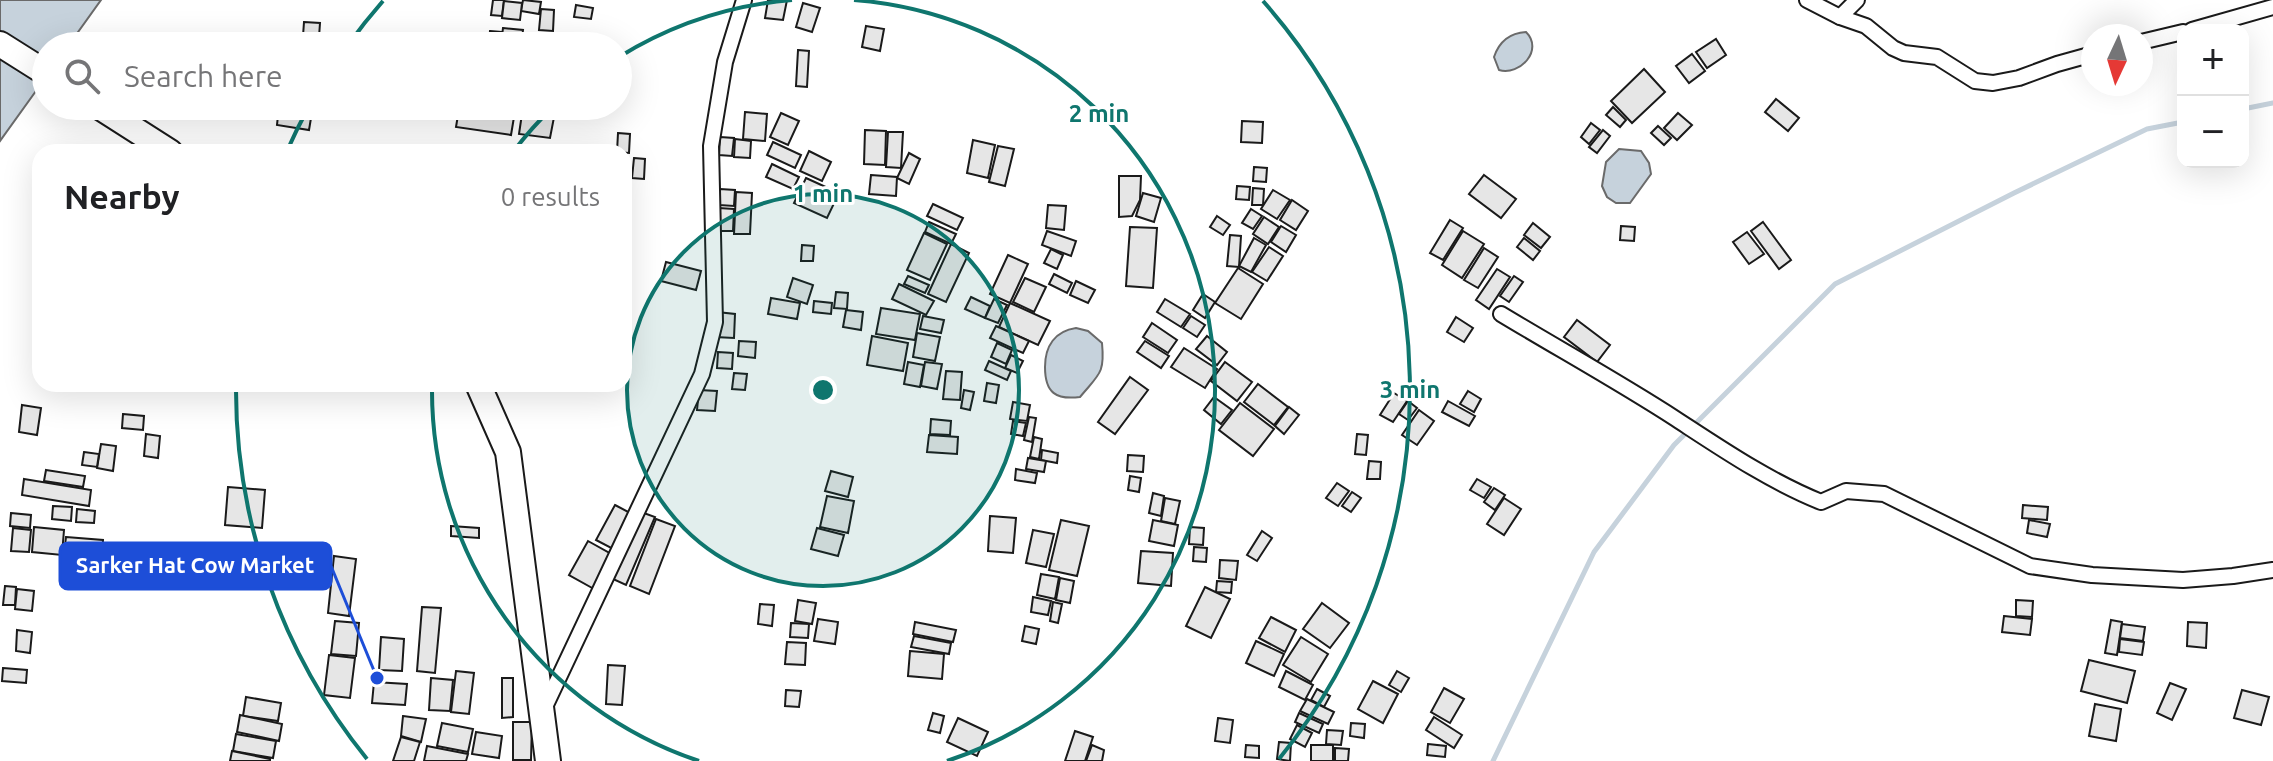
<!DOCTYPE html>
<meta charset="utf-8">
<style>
body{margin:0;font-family:Ubuntu,sans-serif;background:#f2f2f2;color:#202124}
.controls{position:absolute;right:24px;top:24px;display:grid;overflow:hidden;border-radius:16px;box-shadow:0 8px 32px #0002}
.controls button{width:72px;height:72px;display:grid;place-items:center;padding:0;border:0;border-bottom:2px solid #e0e0e0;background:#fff;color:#202124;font:40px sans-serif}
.compass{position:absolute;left:2081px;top:24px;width:72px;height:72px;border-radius:50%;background:#fff;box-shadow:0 8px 32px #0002;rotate:184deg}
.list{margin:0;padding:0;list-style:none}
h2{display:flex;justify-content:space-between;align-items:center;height:104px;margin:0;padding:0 32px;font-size:34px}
h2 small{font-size:26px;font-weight:400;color:#757577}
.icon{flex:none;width:44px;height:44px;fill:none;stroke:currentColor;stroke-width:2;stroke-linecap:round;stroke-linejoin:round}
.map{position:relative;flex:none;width:2273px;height:761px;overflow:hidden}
.search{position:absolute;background:#fff;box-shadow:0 8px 32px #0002;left:32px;top:32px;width:600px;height:88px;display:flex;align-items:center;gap:20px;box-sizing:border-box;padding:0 28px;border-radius:44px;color:#757577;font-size:30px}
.panel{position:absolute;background:#fff;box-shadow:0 8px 32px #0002;left:32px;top:144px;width:600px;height:248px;border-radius:24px}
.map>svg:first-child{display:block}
</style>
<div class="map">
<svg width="2273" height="761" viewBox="0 0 2273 761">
<rect width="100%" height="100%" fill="#fff"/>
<!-- water -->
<g fill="#c6d2dc" stroke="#6a6a6a" stroke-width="2">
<polygon points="0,0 101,0 68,46 46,46 46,77 0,141"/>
<path d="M1526 32C1544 50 1520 76 1499 70L1494 57C1499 42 1510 33 1526 32Z"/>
<polygon points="1619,149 1641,151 1649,163 1651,174 1630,203 1616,203 1607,197 1602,186 1606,162"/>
<path d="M1076 328 1088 331 1102 343C1105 374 1099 374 1080 397 1056 400 1045 393 1045 367 1045 346 1055 331 1076 328Z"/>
</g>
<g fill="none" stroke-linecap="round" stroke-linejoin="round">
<!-- stream -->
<g stroke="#c6d2dc" stroke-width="5">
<polyline points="2243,109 2273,103"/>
<polyline points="1493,761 1594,552 1674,445 1835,284 2014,193 2147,129 2183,122"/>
</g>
</g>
<!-- building -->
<g fill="#e6e6e6" stroke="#1a1a1a" stroke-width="2">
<polygon points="493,0 504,0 502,16 491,15"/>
<polygon points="523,0 541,2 539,14 521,11"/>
<polygon points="768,0 787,0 783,20 765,18"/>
<polygon points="504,1 522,3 520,20 502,18"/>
<polygon points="803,3 820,8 812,32 796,27"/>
<polygon points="576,5 593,8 591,19 574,17"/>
<polygon points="541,9 554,10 553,31 539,30"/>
<polygon points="304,22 320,23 319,37 303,36"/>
<polygon points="866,26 884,29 880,51 862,47"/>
<polygon points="503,28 523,30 521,46 501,44"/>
<polygon points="490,31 501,32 499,46 488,46"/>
<polygon points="1716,39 1726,55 1707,68 1696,52"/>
<polygon points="798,50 809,51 807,87 796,86"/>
<polygon points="1692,54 1705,71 1689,83 1676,66"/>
<polygon points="1644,69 1665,92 1632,123 1611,101"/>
<polygon points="1776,99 1799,118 1788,131 1765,112"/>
<polygon points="279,106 313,106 309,130 277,125"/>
<polygon points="492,106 518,106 516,116 491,112"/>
<polygon points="523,107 555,112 550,138 519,134"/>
<polygon points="1613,107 1626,120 1620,127 1606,115"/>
<polygon points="459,109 514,117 511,135 456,127"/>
<polygon points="745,112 767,114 765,141 743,139"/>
<polygon points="781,113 799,121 788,145 770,137"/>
<polygon points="1678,113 1692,125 1677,140 1664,128"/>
<polygon points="1242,121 1263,122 1262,143 1241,142"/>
<polygon points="1591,123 1600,130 1589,144 1581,137"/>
<polygon points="1658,126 1671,138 1664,145 1651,133"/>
<polygon points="865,130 886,131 885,165 864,164"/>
<polygon points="1603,130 1610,136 1597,153 1589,147"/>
<polygon points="888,132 903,132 901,168 886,167"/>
<polygon points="618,133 630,134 629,153 617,152"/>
<polygon points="720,137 734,138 732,156 719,155"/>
<polygon points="735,139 751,141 750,158 734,157"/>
<polygon points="973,140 995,145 988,178 967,173"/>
<polygon points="773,142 801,155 795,168 767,155"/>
<polygon points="998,146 1014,149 1005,186 989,182"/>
<polygon points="809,151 831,162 822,181 800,171"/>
<polygon points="909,153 920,159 909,184 897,178"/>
<polygon points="634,158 645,159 644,179 632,178"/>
<polygon points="772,164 799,177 793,189 766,177"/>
<polygon points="1254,167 1267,168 1266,182 1253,181"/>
<polygon points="871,175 897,177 896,196 869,194"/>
<polygon points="1484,175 1516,199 1501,218 1469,194"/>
<polygon points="1119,176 1141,176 1140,200 1132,216 1119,217"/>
<polygon points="806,178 839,193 827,218 794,203"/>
<polygon points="1237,186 1250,187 1249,200 1236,199"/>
<polygon points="1253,188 1264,189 1263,205 1252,205"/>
<polygon points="720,189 735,190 734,206 719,205"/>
<polygon points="1273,190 1290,200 1277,219 1261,209"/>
<polygon points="736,192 752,193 750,234 734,234"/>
<polygon points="1143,193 1161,198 1154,222 1136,216"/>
<polygon points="1292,200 1308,211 1296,230 1280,220"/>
<polygon points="933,204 963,218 957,230 927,216"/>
<polygon points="1048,205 1066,206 1064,230 1046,228"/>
<polygon points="719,208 734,209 733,231 718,231"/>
<polygon points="1251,209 1262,216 1253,229 1242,223"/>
<polygon points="1217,216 1230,225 1223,235 1210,227"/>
<polygon points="1264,217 1279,227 1268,244 1253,234"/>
<polygon points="1450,220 1463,228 1443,260 1430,253"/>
<polygon points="929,222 956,234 951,244 925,232"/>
<polygon points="1763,222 1791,260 1779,269 1751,231"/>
<polygon points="1533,223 1550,237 1541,248 1524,235"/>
<polygon points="1281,226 1296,235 1286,252 1271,242"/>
<polygon points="1621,226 1635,227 1634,241 1620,240"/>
<polygon points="1130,227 1157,228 1153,288 1126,286"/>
<polygon points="1047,231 1076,241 1071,256 1042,245"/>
<polygon points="1463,231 1484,244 1462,278 1442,265"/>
<polygon points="1747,232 1764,254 1749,264 1733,242"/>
<polygon points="924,233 947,244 930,280 907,270"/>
<polygon points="1230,235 1241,236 1239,267 1227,266"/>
<polygon points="1254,238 1266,245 1251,272 1239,266"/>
<polygon points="1524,238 1540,251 1533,260 1517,247"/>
<polygon points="951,244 969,253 946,302 928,294"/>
<polygon points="802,245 814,246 813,261 801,261"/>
<polygon points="1269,247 1283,256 1267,281 1252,272"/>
<polygon points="1484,248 1498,257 1478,288 1464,280"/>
<polygon points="1051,249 1063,255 1057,269 1044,263"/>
<polygon points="1008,255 1028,264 1010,303 990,294"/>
<polygon points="666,262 701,271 696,290 661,281"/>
<polygon points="1238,268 1263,284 1241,319 1215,303"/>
<polygon points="1497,269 1510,277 1489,309 1476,300"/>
<polygon points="1054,274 1072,283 1067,293 1049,284"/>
<polygon points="908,276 929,285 925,293 904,284"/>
<polygon points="1514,276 1523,282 1509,302 1500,296"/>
<polygon points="793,278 813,285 807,304 787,297"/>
<polygon points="1025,278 1046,287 1034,312 1013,302"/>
<polygon points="1076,281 1095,290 1088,303 1070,295"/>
<polygon points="899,284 934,301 926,315 892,299"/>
<polygon points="836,292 848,293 847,309 834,308"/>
<polygon points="1203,294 1215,302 1205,318 1193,310"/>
<polygon points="971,297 990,306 985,318 965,309"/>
<polygon points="771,298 800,303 797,319 768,314"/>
<polygon points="994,299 1007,305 998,323 985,318"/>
<polygon points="1165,299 1190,314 1181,327 1157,312"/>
<polygon points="814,301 832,303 831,314 813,312"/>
<polygon points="1010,303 1050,321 1038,345 999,327"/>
<polygon points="881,308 920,314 915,340 876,334"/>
<polygon points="846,310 863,312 861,330 843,327"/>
<polygon points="717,312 735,314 734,338 715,337"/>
<polygon points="923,316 944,320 941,333 920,329"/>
<polygon points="1191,316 1205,325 1197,337 1183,328"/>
<polygon points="1456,317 1473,328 1464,342 1447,332"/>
<polygon points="1577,320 1610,345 1597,362 1564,337"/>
<polygon points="1152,323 1177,340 1168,353 1143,337"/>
<polygon points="996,326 1029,341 1023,353 990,338"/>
<polygon points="917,333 940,337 935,361 913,357"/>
<polygon points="872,336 908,343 903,371 867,365"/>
<polygon points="1207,336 1227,352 1217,365 1196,349"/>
<polygon points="739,341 756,342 755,358 738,356"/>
<polygon points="1145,341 1169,356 1161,368 1137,352"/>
<polygon points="997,343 1012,350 1006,364 991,357"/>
<polygon points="1184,348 1217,369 1205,388 1171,367"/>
<polygon points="718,352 733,353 732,369 717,368"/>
<polygon points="1011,355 1023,361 1017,373 1005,368"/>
<polygon points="989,361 1011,371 1007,380 985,370"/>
<polygon points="908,362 924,365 920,387 904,384"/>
<polygon points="925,362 942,364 937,389 921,386"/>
<polygon points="1225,362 1252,382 1237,401 1211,381"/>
<polygon points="946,371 962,372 960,400 943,399"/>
<polygon points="734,373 747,374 745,390 732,389"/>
<polygon points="1130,377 1148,390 1115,434 1098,422"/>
<polygon points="987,383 999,385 996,403 984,401"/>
<polygon points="1258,384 1288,407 1274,425 1244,402"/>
<polygon points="699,390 717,391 715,411 697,410"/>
<polygon points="964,390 974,392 970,410 961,408"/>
<polygon points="1468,391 1481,399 1474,412 1460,404"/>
<polygon points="1394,393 1407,401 1393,422 1380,415"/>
<polygon points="1214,397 1232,410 1221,424 1204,410"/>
<polygon points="1408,401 1417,408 1408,420 1399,414"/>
<polygon points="1448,401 1475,416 1469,426 1442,412"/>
<polygon points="1013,402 1030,405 1027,421 1010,419"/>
<polygon points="1240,403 1274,429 1253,456 1219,430"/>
<polygon points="22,405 41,408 37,435 19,432"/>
<polygon points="1289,407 1299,415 1284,434 1275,426"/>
<polygon points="1419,410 1434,421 1417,445 1402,435"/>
<polygon points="123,414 144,416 143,430 122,428"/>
<polygon points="1029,417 1036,418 1032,442 1024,440"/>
<polygon points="931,419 951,421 950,435 930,434"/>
<polygon points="1013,421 1026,423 1023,436 1011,434"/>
<polygon points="146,434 160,436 158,458 144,456"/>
<polygon points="1357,434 1368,435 1366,455 1355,454"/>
<polygon points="929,435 958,437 957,454 927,452"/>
<polygon points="1034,437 1042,439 1039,459 1030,457"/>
<polygon points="101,444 116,446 113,471 97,468"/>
<polygon points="1042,450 1058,453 1057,463 1041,460"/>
<polygon points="84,452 99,454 97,467 82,465"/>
<polygon points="1128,455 1144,456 1143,472 1127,471"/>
<polygon points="1028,458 1046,461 1044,472 1026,469"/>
<polygon points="1369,461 1381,462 1380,479 1367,479"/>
<polygon points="1016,469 1037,473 1035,483 1015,480"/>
<polygon points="46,470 85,476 83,487 44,481"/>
<polygon points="831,471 853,477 848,497 825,491"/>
<polygon points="1130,476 1141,478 1139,492 1128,490"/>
<polygon points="24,479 91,490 89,506 22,495"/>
<polygon points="1477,479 1491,487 1484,498 1470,490"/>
<polygon points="1337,483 1349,491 1338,506 1326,498"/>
<polygon points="228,487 265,490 262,528 225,525"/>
<polygon points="1494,488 1505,495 1495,510 1484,502"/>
<polygon points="1352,492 1361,498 1351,512 1342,506"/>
<polygon points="1153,493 1164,496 1161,516 1149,513"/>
<polygon points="827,496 854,501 848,533 820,527"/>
<polygon points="1165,498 1180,501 1175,524 1161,521"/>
<polygon points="1504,498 1521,509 1504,535 1487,524"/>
<polygon points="615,505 634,515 615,550 596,540"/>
<polygon points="2023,505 2048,507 2047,520 2022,518"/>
<polygon points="53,506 72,507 71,521 52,519"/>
<polygon points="77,509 95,511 94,523 76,522"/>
<polygon points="641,512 655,517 626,585 613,579"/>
<polygon points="11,513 31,515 30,528 10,526"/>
<polygon points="990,516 1016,518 1013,553 988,551"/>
<polygon points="656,519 675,526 649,594 630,586"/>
<polygon points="1061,520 1089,526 1077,576 1049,570"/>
<polygon points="1153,520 1178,525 1174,546 1149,541"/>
<polygon points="2029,520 2050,524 2047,537 2027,533"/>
<polygon points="451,526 479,528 479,538 451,536"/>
<polygon points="34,527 64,530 62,555 32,552"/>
<polygon points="1190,527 1204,528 1203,545 1189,544"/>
<polygon points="13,528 31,530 29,552 11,551"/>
<polygon points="817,528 844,535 838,556 811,549"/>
<polygon points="1033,530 1054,534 1046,567 1026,563"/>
<polygon points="1262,531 1272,538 1257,561 1247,555"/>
<polygon points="66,537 103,540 102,557 64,554"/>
<polygon points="588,541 613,555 594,589 569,575"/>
<polygon points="1194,547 1207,548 1206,562 1193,561"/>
<polygon points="1141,551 1173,553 1171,586 1138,583"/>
<polygon points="334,556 356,559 349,616 328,613"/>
<polygon points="1220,560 1238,561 1236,580 1219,578"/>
<polygon points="1041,574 1059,577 1055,599 1037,595"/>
<polygon points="1060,578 1074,581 1070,603 1056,600"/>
<polygon points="1217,581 1232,582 1231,593 1216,592"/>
<polygon points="5,586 16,587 15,605 3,605"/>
<polygon points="1205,587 1230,599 1211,638 1186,626"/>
<polygon points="17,589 34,591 32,611 15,609"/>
<polygon points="1033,597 1051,601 1048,615 1031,612"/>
<polygon points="798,600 816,603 812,624 795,621"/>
<polygon points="2016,600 2033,601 2032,617 2016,616"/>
<polygon points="1053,602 1062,604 1058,623 1050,621"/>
<polygon points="1322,603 1349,623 1330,648 1303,629"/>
<polygon points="760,604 774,605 772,626 758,624"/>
<polygon points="422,607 441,608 435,673 417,671"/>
<polygon points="2004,616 2032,619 2030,635 2002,632"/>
<polygon points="1271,617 1296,630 1285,652 1259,638"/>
<polygon points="818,619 838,622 835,644 814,641"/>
<polygon points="2111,620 2122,622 2117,655 2105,653"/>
<polygon points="335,621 359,623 356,656 331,654"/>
<polygon points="915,622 956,630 953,642 913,634"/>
<polygon points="2188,622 2207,623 2206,648 2187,646"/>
<polygon points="791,623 809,624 808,638 790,637"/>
<polygon points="2122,624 2145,627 2143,641 2120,638"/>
<polygon points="1025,626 1039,629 1036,644 1022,641"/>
<polygon points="17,630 32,632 30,653 16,651"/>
<polygon points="914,636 951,643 949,654 911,647"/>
<polygon points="381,637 404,639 402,671 379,670"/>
<polygon points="1301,637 1328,654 1311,682 1283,665"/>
<polygon points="2120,639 2144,642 2142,655 2119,652"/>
<polygon points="1256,641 1284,654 1274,676 1246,663"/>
<polygon points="787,642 806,643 805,665 785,664"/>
<polygon points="910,651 944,654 942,679 908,676"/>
<polygon points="329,655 355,658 350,698 324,695"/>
<polygon points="2089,660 2135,671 2127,703 2081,691"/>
<polygon points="608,665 625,666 622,705 606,704"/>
<polygon points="3,668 27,670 26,683 2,681"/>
<polygon points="456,671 474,673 469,714 451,712"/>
<polygon points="1286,671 1313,685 1305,700 1279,687"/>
<polygon points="1397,671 1409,678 1401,692 1389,685"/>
<polygon points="431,678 453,680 450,711 429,710"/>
<polygon points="502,678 513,678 513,717 502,718"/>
<polygon points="1373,681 1398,694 1383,723 1358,709"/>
<polygon points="374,682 407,684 405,705 372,703"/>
<polygon points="2170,683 2186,689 2172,720 2157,713"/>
<polygon points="1444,688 1464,699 1450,723 1431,712"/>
<polygon points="1317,689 1330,696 1324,707 1311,700"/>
<polygon points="786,690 801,691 799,707 785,706"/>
<polygon points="2242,690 2269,697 2261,725 2234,718"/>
<polygon points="246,697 281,703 278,721 243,716"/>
<polygon points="1307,699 1334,712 1328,724 1300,711"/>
<polygon points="2095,704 2121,709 2116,741 2089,736"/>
<polygon points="933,713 944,716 940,733 928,730"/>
<polygon points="1299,713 1323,724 1319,733 1295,722"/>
<polygon points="240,715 282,724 279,741 237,732"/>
<polygon points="403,716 426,719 421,742 401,736"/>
<polygon points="1434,717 1462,735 1454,748 1426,730"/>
<polygon points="958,718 988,732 977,756 947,742"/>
<polygon points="1218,718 1233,720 1230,743 1215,741"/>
<polygon points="513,722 532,722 531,760 513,760"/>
<polygon points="442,723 473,729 468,752 437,746"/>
<polygon points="1351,723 1365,724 1364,738 1350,736"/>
<polygon points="1297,725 1312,733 1305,747 1290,739"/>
<polygon points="1327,730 1343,731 1341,745 1326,744"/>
<polygon points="1075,731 1093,737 1085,761 1065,761"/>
<polygon points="476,732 502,736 499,758 472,754"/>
<polygon points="236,734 276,741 273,758 233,751"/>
<polygon points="401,737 420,742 414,761 393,761"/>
<polygon points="1279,742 1291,743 1290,761 1277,759"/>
<polygon points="1428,744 1446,746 1445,757 1427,755"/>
<polygon points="1092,745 1104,750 1102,761 1086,761"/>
<polygon points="1246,745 1259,746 1259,758 1245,757"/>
<rect x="1311" y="745" width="22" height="16"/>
<polygon points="427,746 468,754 466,761 424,761"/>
<polygon points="1335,748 1349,749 1348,761 1335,761"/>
<polygon points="232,751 270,759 270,761 230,761"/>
</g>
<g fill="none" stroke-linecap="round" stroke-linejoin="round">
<defs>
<g id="street">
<polyline points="1807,0 1840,17 1866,26 1893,48 1904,53 1937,57 1975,81 1993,83 2019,78 2057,64 2093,54"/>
<polyline points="1840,17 1857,0"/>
<polyline points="2192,30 2273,7"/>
<polyline points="2141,42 2183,32"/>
<path d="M1501 314C1559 349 1619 382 1676 419 1722 449 1769 481 1821 502L1846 491 1884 494 2030 566 2092 575 2183 580 2233 576 2273 570"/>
<polyline points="544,709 702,374 715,322 711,146 725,62 744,0"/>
</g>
<g id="primary">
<polyline points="0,44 46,73"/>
<polyline points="98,106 170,152"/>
<polyline points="478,384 508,452 548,761"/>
</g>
</defs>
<!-- street casing -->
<use href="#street" stroke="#1a1a1a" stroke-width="18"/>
<!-- primary casing -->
<use href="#primary" stroke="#1a1a1a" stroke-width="28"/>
<!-- street -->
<use href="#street" stroke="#fff" stroke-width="14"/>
<!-- primary -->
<use href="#primary" stroke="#fff" stroke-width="24"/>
</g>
<!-- distance rings -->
<circle cx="823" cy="390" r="196" fill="#0f766e" fill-opacity=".12"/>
<g fill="none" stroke="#0f766e" stroke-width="4">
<circle cx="823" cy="390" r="196"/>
<path d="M699 761A391 391 0 0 1 432 387M513 152A391 391 0 0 1 554 106M619 57A391 391 0 0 1 792 0M854 0A391 391 0 0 1 947 761"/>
<path d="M367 759A587 587 0 0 1 236 385M287 151A587 587 0 0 1 307 110M348 45A587 587 0 0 1 383 1M1263 1A587 587 0 0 1 1279 759"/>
</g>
<circle cx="823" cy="390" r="12" fill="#0f766e" stroke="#fff" stroke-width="4"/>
<g font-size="24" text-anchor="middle" font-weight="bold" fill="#0f766e" stroke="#fff" stroke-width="6" stroke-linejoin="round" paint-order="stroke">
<text x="1099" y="122">2 min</text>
<text x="823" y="202">1 min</text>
<text x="1410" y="398">3 min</text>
</g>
<!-- callouts -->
<path fill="none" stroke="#1d4ed8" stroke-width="3" d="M377 678L331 566"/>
<circle fill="#1d4ed8" stroke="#fff" stroke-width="3" cx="377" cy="678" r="8"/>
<rect fill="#1d4ed8" stroke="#1d4ed8" stroke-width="3" x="60" y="543" width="271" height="46" rx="8"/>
<g font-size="22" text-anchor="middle" font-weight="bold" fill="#fff">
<text x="195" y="573">Sarker Hat Cow Market</text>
</g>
</svg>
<div class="controls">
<button>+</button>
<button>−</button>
</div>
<svg class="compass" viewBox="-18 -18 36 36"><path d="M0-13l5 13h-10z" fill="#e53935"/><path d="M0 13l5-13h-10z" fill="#757577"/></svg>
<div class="search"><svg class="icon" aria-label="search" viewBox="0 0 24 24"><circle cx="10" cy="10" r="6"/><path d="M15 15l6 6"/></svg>Search here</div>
<section class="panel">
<h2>Nearby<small>0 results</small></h2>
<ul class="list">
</ul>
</section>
</div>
